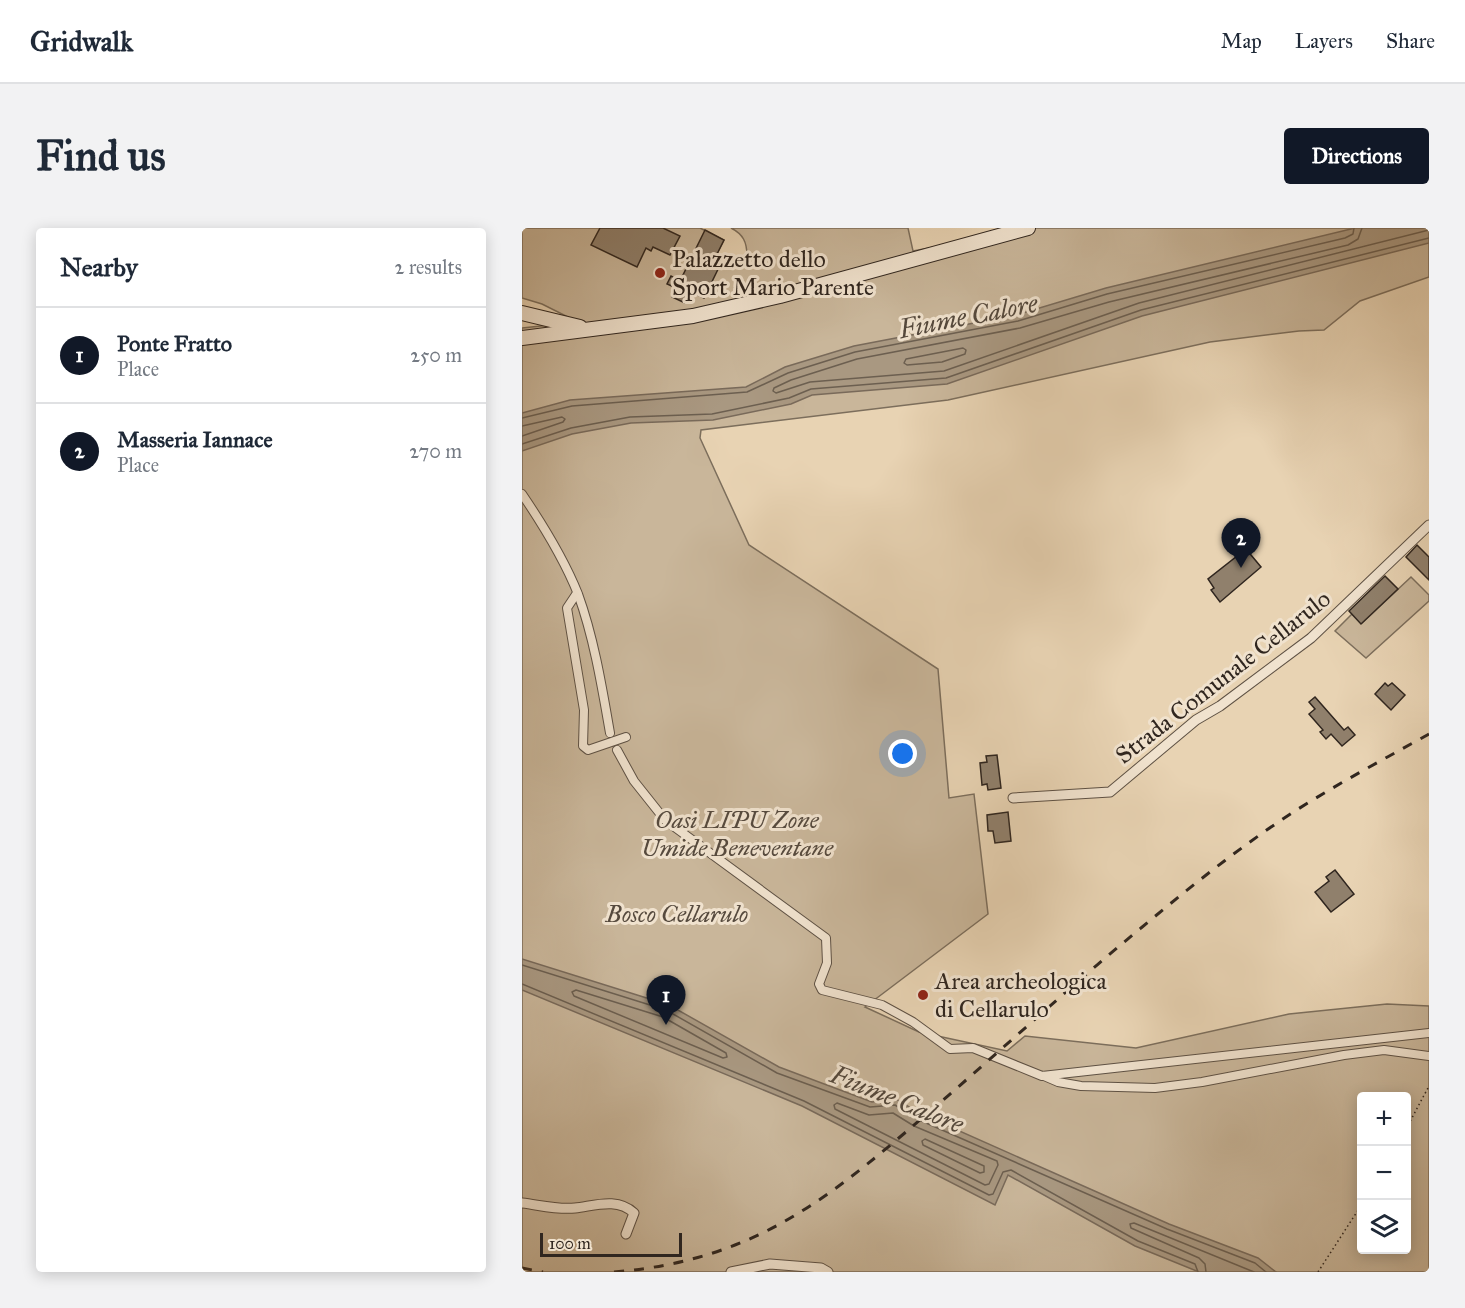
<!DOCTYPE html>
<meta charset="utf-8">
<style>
body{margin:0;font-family:"IM FELL Great Primer",serif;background:#f2f2f3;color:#1f2937}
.controls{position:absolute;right:18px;bottom:18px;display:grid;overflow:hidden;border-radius:6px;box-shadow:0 3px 15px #0003}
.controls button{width:54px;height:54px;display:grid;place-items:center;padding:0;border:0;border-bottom:2px solid #e0e1e3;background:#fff;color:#1f2937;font:30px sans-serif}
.scale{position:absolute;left:18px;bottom:15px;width:142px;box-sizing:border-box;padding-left:6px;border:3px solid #30261f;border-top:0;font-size:16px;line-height:21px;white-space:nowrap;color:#30261f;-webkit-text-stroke:4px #f0e2ce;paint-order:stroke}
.you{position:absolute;left:381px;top:526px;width:21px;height:21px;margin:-15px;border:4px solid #fff;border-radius:50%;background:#1a73e8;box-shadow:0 0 0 9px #1a73e833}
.badge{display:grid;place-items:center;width:39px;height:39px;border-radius:50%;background:#111827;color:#fff;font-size:20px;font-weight:700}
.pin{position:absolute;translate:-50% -50px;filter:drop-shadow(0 2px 3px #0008)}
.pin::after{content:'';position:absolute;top:32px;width:21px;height:18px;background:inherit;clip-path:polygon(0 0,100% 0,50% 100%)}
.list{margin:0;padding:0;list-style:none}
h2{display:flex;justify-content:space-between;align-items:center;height:78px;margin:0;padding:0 24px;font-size:26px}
h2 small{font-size:20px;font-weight:400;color:#747a83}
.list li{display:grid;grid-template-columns:39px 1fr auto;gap:18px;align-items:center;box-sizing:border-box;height:96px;padding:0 24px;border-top:2px solid #e0e1e3}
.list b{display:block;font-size:22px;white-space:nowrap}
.list p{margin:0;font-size:20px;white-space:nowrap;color:#747a83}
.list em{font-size:20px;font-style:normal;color:#747a83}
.icon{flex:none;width:33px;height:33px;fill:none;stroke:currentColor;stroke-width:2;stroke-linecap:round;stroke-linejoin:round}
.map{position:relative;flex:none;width:907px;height:1044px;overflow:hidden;border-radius:6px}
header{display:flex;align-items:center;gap:36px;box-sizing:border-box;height:84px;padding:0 30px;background:#fff;border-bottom:2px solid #e0e1e3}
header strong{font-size:28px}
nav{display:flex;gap:33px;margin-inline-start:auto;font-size:21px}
.intro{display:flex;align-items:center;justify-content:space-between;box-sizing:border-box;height:144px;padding:0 36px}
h1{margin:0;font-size:42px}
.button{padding:15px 27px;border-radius:6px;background:#111827;color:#fff;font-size:21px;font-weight:700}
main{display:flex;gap:36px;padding:0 36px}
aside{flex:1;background:#fff;border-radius:6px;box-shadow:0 3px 15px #0003}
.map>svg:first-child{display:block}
</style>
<header>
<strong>Gridwalk</strong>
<nav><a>Map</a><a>Layers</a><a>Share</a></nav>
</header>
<div class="intro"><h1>Find us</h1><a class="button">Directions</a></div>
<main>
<aside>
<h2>Nearby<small>2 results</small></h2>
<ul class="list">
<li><span class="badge">1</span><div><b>Ponte Fratto</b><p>Place</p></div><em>250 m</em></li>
<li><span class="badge">2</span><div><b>Masseria Iannace</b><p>Place</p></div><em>270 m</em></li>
</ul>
</aside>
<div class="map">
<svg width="907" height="1044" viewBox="0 0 907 1044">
<rect width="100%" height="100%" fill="#e8d3b3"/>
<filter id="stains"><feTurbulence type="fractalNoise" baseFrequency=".00333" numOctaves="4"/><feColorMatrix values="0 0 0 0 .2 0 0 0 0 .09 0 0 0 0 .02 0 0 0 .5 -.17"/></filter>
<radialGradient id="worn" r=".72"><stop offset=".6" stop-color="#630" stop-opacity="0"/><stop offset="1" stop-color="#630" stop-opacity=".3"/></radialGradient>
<!-- green -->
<g fill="#c9b69a" stroke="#7c6e5c" stroke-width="1.5" fill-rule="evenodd">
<path d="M0 0H178L202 12 195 26 216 38 225 28C225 14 221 6 209 0H386L391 23 513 0H907V49L838 73 802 102 777 103 688 114 426 172 179 202 178 210 227 317 416 441 427 570 452 566 466 686 343 779 397 804 485 823 503 808 614 820 767 786 865 776 907 778V1044H0V100L56 94 20 76 0 70ZM840 868H884V1022H840Z"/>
<polygon points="889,349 907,367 907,373 844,430 813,403 830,386 840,395"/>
</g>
<!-- water -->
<g fill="#a99881" stroke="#796a5a" stroke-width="1.5">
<polygon points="833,0 907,0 907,15 620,88 425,156 290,167 269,176 191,192 109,195 50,206 0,223 0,185 48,172 224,159 263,139 332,118 494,87 584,60"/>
<polygon points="0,731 147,777 257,839 350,874 374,871 397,885 647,996 736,1030 754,1044 677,1044 613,1018 486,947 473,977 280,878 0,762"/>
</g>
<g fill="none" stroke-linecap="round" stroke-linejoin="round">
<!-- shore -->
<g stroke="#6c5f50" stroke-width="1.5">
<polyline points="840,0 836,11 826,17 587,74 498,100 335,131 269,152 252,160 251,163 254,165 288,154 422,143 617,75 907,2"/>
<polygon points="441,120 444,122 443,126 420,134 385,137 382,135 384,131"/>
<polyline points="0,190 50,178 225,164 266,145 333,124 496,93 585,66 823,10 831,6 832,0"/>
<polyline points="0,198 40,189 43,191 41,194 0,208"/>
<polyline points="0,216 49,200 108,189 190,186 267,170 289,161 424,150 619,82 907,10"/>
<polyline points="0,737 144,782 255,845 348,879 373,877 395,891 645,1001 733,1035 744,1044"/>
<polyline points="0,756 282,873 467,967 471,966 481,944 489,942 616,1013 673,1036 676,1044"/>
<polygon points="54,762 141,789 204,825 205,829 201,830 52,768 50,764"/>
<polygon points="315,875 347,887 371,885 392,898 475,933 476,937 467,956 463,957 313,881 312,877"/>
<polygon points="403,911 462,938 462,944 458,945 401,917 400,913"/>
<polyline points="684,1044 683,1036 677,1030 609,1000 608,996 612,995 732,1044"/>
</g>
</g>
<!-- building -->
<g fill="#90806c" stroke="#30261f" stroke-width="1.5">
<polygon points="78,0 141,0 158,8 148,27 131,19 129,23 124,20 115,39 69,17"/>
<polygon points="183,2 202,12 195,26 202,29 182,70 169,64 163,75 150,69 154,60 145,56 149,48 158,53"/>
<polygon points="895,317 907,329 907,352 884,329"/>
<polygon points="724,321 739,339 698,374 689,362 692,360 686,351"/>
<polygon points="863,348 876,361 839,396 827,383"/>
<polygon points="863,455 866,458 870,455 883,467 869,482 853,466"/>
<polygon points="793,469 822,502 826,499 833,507 820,518 809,506 804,511 798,504 801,502 787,486 793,481 787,474"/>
<polygon points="475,527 479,560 466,562 465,556 460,557 458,535 465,534 464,528"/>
<polygon points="486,584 489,613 473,615 471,603 466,603 465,587"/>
<polygon points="813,642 832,666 809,684 793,664 807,653 804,649"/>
</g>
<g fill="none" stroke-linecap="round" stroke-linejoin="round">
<defs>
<g id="pedestrian">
<path d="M0 266C21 297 42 331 56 366 72 410 80 459 88 505"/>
<polyline points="55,365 45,380 62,482 61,518 66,522 104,509"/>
<polyline points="95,522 112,553 143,592 304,710 305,735 297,756 300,762 360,777 391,794 428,821 451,820 520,848 907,805"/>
<polyline points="522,848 536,854 559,858 633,860 680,854 822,827 862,822 907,828"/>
</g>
<g id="minor">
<polyline points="491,570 588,564 674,492 698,478 789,410 907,297"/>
<path d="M0 975C17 977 36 982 53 980 72 978 95 969 112 985L104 1006"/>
<polyline points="209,1044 248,1036 299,1040 306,1044"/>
</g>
<g id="secondary">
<polyline points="0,85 58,99"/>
<polyline points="0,110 171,88 258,68 506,0"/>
</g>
</defs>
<!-- pedestrian casing -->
<use href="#pedestrian" stroke="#5e5144" stroke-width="10"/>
<!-- minor casing -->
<use href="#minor" stroke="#5e5144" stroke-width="11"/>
<!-- secondary casing -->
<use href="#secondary" stroke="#30261f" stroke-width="16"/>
<!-- path -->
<g stroke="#30261f" stroke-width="1.5" stroke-dasharray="1.5 3" stroke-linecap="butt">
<polyline points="884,901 907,858"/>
<polyline points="796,1044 840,976"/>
</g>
<!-- pedestrian -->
<use href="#pedestrian" stroke="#f0e2ce" stroke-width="8"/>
<!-- minor -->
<use href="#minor" stroke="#f0e2ce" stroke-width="9"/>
<!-- secondary -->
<use href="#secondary" stroke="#f0e2ce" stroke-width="14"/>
<!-- rail -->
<g stroke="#30261f" stroke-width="3" stroke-dasharray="10 10" stroke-linecap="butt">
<polyline points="0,1040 21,1044"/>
<path d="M92 1044C239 1032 313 965 420 873 486 816 551 756 619 700 668 659 719 618 773 583 817 555 862 531 907 506"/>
</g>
</g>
<!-- markers -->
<g fill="#8f2418" stroke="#f0e2ce" stroke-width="2">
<circle cx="138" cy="45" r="6"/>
<circle cx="401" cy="767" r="6"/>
</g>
<g text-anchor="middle" stroke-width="6" stroke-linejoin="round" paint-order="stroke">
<!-- poi labels -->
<g font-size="24" fill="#30261f" stroke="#f0e2ce" text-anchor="start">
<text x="150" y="39">Palazzetto dello<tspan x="150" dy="28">Sport Mario Parente</tspan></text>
<text x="413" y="761">Area archeologica<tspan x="413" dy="28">di Cellarulo</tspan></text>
</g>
<!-- street labels -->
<g font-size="24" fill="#30261f" stroke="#f0e2ce">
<text transform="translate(701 449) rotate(-38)" y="8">Strada Comunale Cellarulo</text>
</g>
<!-- park labels -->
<g font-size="24" font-style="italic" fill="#564a3e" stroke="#f0e2ce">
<text x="215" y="600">Oasi LIPU Zone<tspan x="215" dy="28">Umide Beneventane</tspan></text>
<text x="155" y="694">Bosco Cellarulo</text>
</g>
<!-- water labels -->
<g font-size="26" font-style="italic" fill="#54483c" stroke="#f0e2ce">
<text transform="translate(446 88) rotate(-11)" y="9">Fiume Calore</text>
<text transform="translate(375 871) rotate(22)" y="9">Fiume Calore</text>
</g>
</g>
<rect width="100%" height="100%" filter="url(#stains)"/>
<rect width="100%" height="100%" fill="url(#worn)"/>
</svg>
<div class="controls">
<button>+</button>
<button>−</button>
<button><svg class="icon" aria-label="layers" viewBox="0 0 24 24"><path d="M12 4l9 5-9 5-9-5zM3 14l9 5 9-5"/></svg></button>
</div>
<div class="scale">100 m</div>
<div class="you"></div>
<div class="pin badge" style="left:144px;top:797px">1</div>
<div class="pin badge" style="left:719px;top:340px">2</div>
</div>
</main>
